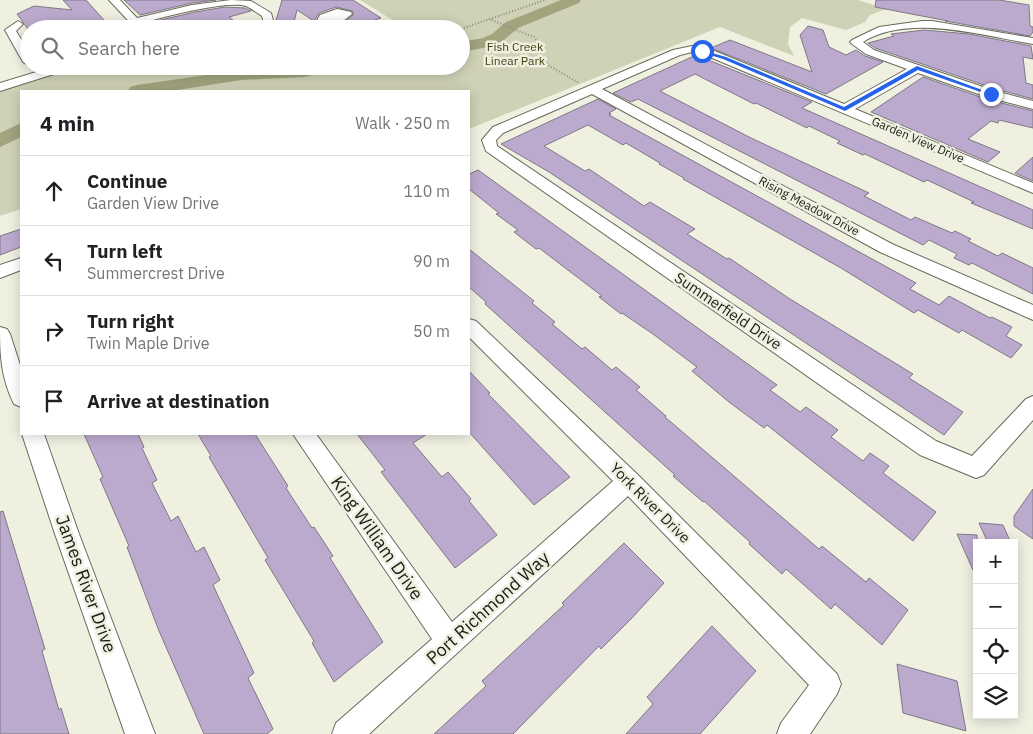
<!DOCTYPE html>
<meta charset="utf-8">
<style>
body{margin:0;font-family:"IBM Plex Sans",sans-serif;background:#f6f6f6;color:#202124}
.controls{position:absolute;right:15px;bottom:15px;display:grid;overflow:hidden;border-radius:0px;box-shadow:0 2px 12px #0003}
.controls button{width:45px;height:45px;display:grid;place-items:center;padding:0;border:0;border-bottom:1px solid #e0e0e0;background:#fff;color:#202124;font:25px sans-serif}
.stop{position:absolute;width:15px;height:15px;margin:-11px;border:4px solid #2563eb;border-radius:50%;background:#fff}
.stop.end{background:#2563eb;border-color:#fff;box-shadow:0 1px 5px #0008}
.list{margin:0;padding:0;list-style:none}
h2{display:flex;justify-content:space-between;align-items:center;height:65px;margin:0;padding:0 20px;font-size:21px}
h2 small{font-size:16px;font-weight:400;color:#757577}
.list li{display:grid;grid-template-columns:32px 1fr auto;gap:15px;align-items:center;box-sizing:border-box;height:70px;padding:0 20px;border-top:1px solid #e0e0e0}
.list b{display:block;font-size:19px;white-space:nowrap}
.list p{margin:0;font-size:16px;white-space:nowrap;color:#757577}
.list em{font-size:16px;font-style:normal;color:#757577}
.icon{flex:none;width:28px;height:28px;fill:none;stroke:currentColor;stroke-width:2;stroke-linecap:round;stroke-linejoin:round}
.map{position:relative;flex:none;width:1033px;height:734px;overflow:hidden}
.search{position:absolute;background:#fff;box-shadow:0 2px 12px #0003;left:20px;top:20px;width:450px;height:55px;display:flex;align-items:center;gap:12px;box-sizing:border-box;padding:0 18px;border-radius:28px;color:#757577;font-size:19px}
.panel{position:absolute;background:#fff;box-shadow:0 2px 12px #0003;left:20px;top:90px;width:450px;height:345px;border-radius:0px}
.map>svg:first-child{display:block}
</style>
<div class="map">
<svg width="1033" height="734" viewBox="0 0 1033 734">
<rect width="100%" height="100%" fill="#eff0e0"/>
<!-- green -->
<polygon fill="#d0d2b7" points="360,0 858,0 886,9 870,15 865,22 846,30 802,18 790,27 788,44 794,56 720,27 469,129 469,91 21,91 21,209 0,216 0,90 83,66 461,66 461,29 407,29"/>
<g fill="none" stroke-linecap="round" stroke-linejoin="round">
<!-- river -->
<g fill="#a1a47d" fill-rule="evenodd">
<polygon points="561,0 581,0 579,3 518,28 504,40 494,46 461,52 461,42 483,38 492,34 506,22"/>
<polygon points="306,66 342,66 339,70 304,77 241,80 171,91 128,91 130,87 137,85 241,70"/>
<polygon points="21,123 21,137 0,147 0,133"/>
</g>
</g>
<!-- building -->
<g fill="#bcaace" stroke="#7e7885">
<polygon points="63,0 86,0 112,29 28,29 17,14 34,6 72,10"/>
<polygon points="124,0 216,0 192,3 140,15"/>
<polygon points="282,0 353,0 381,18 347,29 325,29 324,28 344,22 353,15 353,11 336,7 319,13 314,21 297,10 293,26 274,27"/>
<polygon points="876,0 999,0 1029,5 1030,26 1033,27 1033,32 1030,36 945,21 948,21 875,7"/>
<polygon points="225,7 245,8 251,11 229,17 244,29 154,29 148,23 195,12"/>
<polygon points="808,26 823,30 829,47 846,55 856,50 865,56 883,62 826,94 711,48 730,40 812,72 800,35"/>
<polygon points="924,30 969,34 1031,46 1033,59 1023,57 1026,83 1033,85 1033,99 996,89 875,48 868,43 894,36 891,34"/>
<polygon points="696,55 812,102 802,108 1033,210 1033,229 971,203 974,202 927,180 924,182 865,154 863,155 837,143 840,141 809,126 807,128 756,103 754,104 695,74 660,91 751,138 869,193 864,196 911,220 915,217 952,233 955,231 971,239 968,241 998,256 1002,253 1033,268 1033,294 972,263 969,265 954,258 957,254 929,240 923,245 638,99 631,102 613,93"/>
<polygon points="923,77 986,99 1033,111 1033,128 999,120 998,123 991,121 968,139 1000,152 988,162 871,112"/>
<polygon points="598,99 616,109 609,113 611,114 609,115 916,283 910,289 939,305 949,296 990,318 992,317 1012,327 1006,336 1022,345 1011,358 962,330 959,333 918,310 914,313 841,268 683,179 684,178 659,164 660,163 626,143 623,145 588,125 544,146 585,171 589,169 644,206 650,202 695,229 687,234 727,259 729,258 790,299 913,374 909,378 963,412 944,435 549,172 501,144"/>
<polygon points="1033,157 1033,181 1015,173"/>
<polygon points="478,170 777,385 770,390 800,412 806,407 838,430 831,437 863,461 870,453 889,466 883,473 936,512 913,541 767,425 764,428 729,402 692,371 697,367 653,334 622,313 621,314 599,297 602,296 539,248 536,249 514,232 518,230 496,214 499,213 469,189 469,174"/>
<polygon points="21,229 21,247 0,255 0,236"/>
<polygon points="469,249 534,301 532,303 555,322 552,324 582,349 585,347 612,370 616,367 640,387 636,390 666,416 665,417 819,549 822,546 866,582 869,578 908,610 882,645 835,604 831,609 786,569 782,574 749,544 750,542 704,501 703,502 673,476 675,475 485,304 486,302 469,287"/>
<polygon points="469,371 490,393 488,394 570,477 534,505 469,432"/>
<polygon points="84,434 138,434 144,447 142,448 157,480 152,483 171,521 178,516 196,552 204,547 220,580 213,585 254,673 248,678 273,729 267,734 204,734 159,631 127,547 129,546 100,479 103,477"/>
<polygon points="198,434 255,434 288,486 286,488 312,528 314,527 333,556 330,558 383,642 334,682 312,643 314,641 265,560 268,558 209,457 211,456"/>
<polygon points="357,434 427,434 413,443 442,477 448,472 471,499 469,501 497,535 455,568 381,472 385,470"/>
<polygon points="1033,489 1033,539 1014,526 1014,516"/>
<polygon points="3,511 45,649 42,651 59,710 61,708 69,734 0,734 0,512"/>
<polygon points="979,523 1003,525 1011,543 988,543"/>
<polygon points="957,534 977,535 977,579"/>
<polygon points="624,543 664,583 631,619 601,649 599,646 513,734 434,734 486,686 482,681 564,605 562,603"/>
<polygon points="712,626 756,671 700,734 626,734 653,704 647,697"/>
<polygon points="897,664 957,681 966,731 903,713"/>
</g>
<g fill="none" stroke-linecap="round" stroke-linejoin="round">
<defs>
<g id="street">
<path d="M109 0H120L137 18 192 5 231 0 251 1 271 13 274 24 270 29H258L264 23 262 16C257 13 251 8 246 6 227 0 163 17 142 23L147 29H136Z"/>
<polygon points="337,9 351,12 352,14 343,21 320,27 316,26 315,24 320,15"/>
<polygon points="18,21 23,24 16,31 29,52 29,65 23,62 5,30"/>
<path d="M922 21H932L1033 38V44C983 36 909 13 863 42L874 50 995 91 1033 101V109L987 97 918 73 855 109 1033 183V193L705 55 692 52 680 55 602 89 892 244 1033 305V320L880 252 592 94 503 133 496 140 497 146 936 441 972 456 1026 399 1033 396V420L984 475 976 478 920 455 486 151 482 140 493 127 673 50 692 46 712 50 844 104 907 69 866 54 852 44 850 42 852 40 879 27Z"/>
<polygon points="56,66 75,66 73,68 0,91 0,83"/>
<polygon points="21,258 21,270 0,278 0,265"/>
<polygon points="469,319 476,321 637,474 837,674 841,684 837,694 810,734 777,734 781,723 809,685 628,496 369,734 332,734 336,723 432,639 293,434 316,434 452,622 613,481 469,337"/>
<path d="M0 327 7 329 10 334 21 368V407L14 404C1 378 0 355 0 327Z"/>
<polygon points="22,434 44,434 79,534 155,734 125,734 55,534"/>
</g>
</defs>
<!-- street casing -->
<use href="#street" stroke="#696a5d" stroke-width="2"/>
<!-- path -->
<g stroke="#8c8d81" stroke-width="2" stroke-dasharray="1 2" stroke-linecap="butt">
<polyline points="489,19 534,37 539,44 543,59 548,65 579,83"/>
<polyline points="461,29 545,0"/>
<polyline points="80,72 104,66"/>
</g>
<!-- street -->
<use href="#street" fill="#fff" fill-rule="evenodd"/>
</g>
<!-- route -->
<polygon fill="#2563eb" points="702,50 726,57 844,107 917,66 993,94 989,95 918,70 845,111 723,59 700,52"/>
<g text-anchor="middle" stroke-width="5" stroke-linejoin="round" paint-order="stroke">
<!-- far-park labels -->
<g font-size="12" fill="#3e3f10" stroke="#eff0e0">
<text x="515" y="51">Fish Creek<tspan x="515" dy="14">Linear Park</tspan></text>
</g>
<!-- far-street labels -->
<g font-size="12" fill="#1d1d17" stroke="#eff0e0">
<text transform="translate(918 140) rotate(23)" y="4">Garden View Drive</text>
<text transform="translate(809 206) rotate(28)" y="4">Rising Meadow Drive</text>
</g>
<!-- street labels -->
<g font-size="15" fill="#1d1d17" stroke="#eff0e0">
<text transform="translate(728 311) rotate(34)" y="5">Summerfield Drive</text>
<text transform="translate(650 503) rotate(45)" y="5">York River Drive</text>
</g>
<!-- near-street labels -->
<g font-size="18" fill="#1d1d17" stroke="#eff0e0">
<text transform="translate(377 538) rotate(55)" y="6">King William Drive</text>
<text transform="translate(86 584) rotate(70)" y="6">James River Drive</text>
<text transform="translate(488 608) rotate(-42)" y="6">Port Richmond Way</text>
</g>
</g>
</svg>
<div class="controls">
<button>+</button>
<button>−</button>
<button><svg class="icon" aria-label="locate" viewBox="0 0 24 24"><circle cx="12" cy="12" r="6"/><path d="M12 2v4M12 18v4M2 12h4M18 12h4"/></svg></button>
<button><svg class="icon" aria-label="layers" viewBox="0 0 24 24"><path d="M12 4l9 5-9 5-9-5zM3 14l9 5 9-5"/></svg></button>
</div>
<div class="stop" style="left:702px;top:51px"></div>
<div class="stop end" style="left:991px;top:94px"></div>
<div class="search"><svg class="icon" aria-label="search" viewBox="0 0 24 24"><circle cx="10" cy="10" r="6"/><path d="M15 15l6 6"/></svg>Search here</div>
<section class="panel">
<h2>4 min<small>Walk · 250 m</small></h2>
<ul class="list">
<li><svg class="icon" aria-label="ahead" viewBox="0 0 24 24"><path d="M12 20V5M6 11l6-6 6 6"/></svg><div><b>Continue</b><p>Garden View Drive</p></div><em>110 m</em></li>
<li><svg class="icon" aria-label="left" viewBox="0 0 24 24"><path d="M17 20v-9H6M10 6l-5 5 5 5"/></svg><div><b>Turn left</b><p>Summercrest Drive</p></div><em>90 m</em></li>
<li><svg class="icon" aria-label="right" viewBox="0 0 24 24"><path d="M7 20v-9h11M14 6l5 5-5 5"/></svg><div><b>Turn right</b><p>Twin Maple Drive</p></div><em>50 m</em></li>
<li><svg class="icon" aria-label="arrive" viewBox="0 0 24 24"><path d="M6 21V4h12l-3 4 3 4H6"/></svg><div><b>Arrive at destination</b></div></li>
</ul>
</section>
</div>
